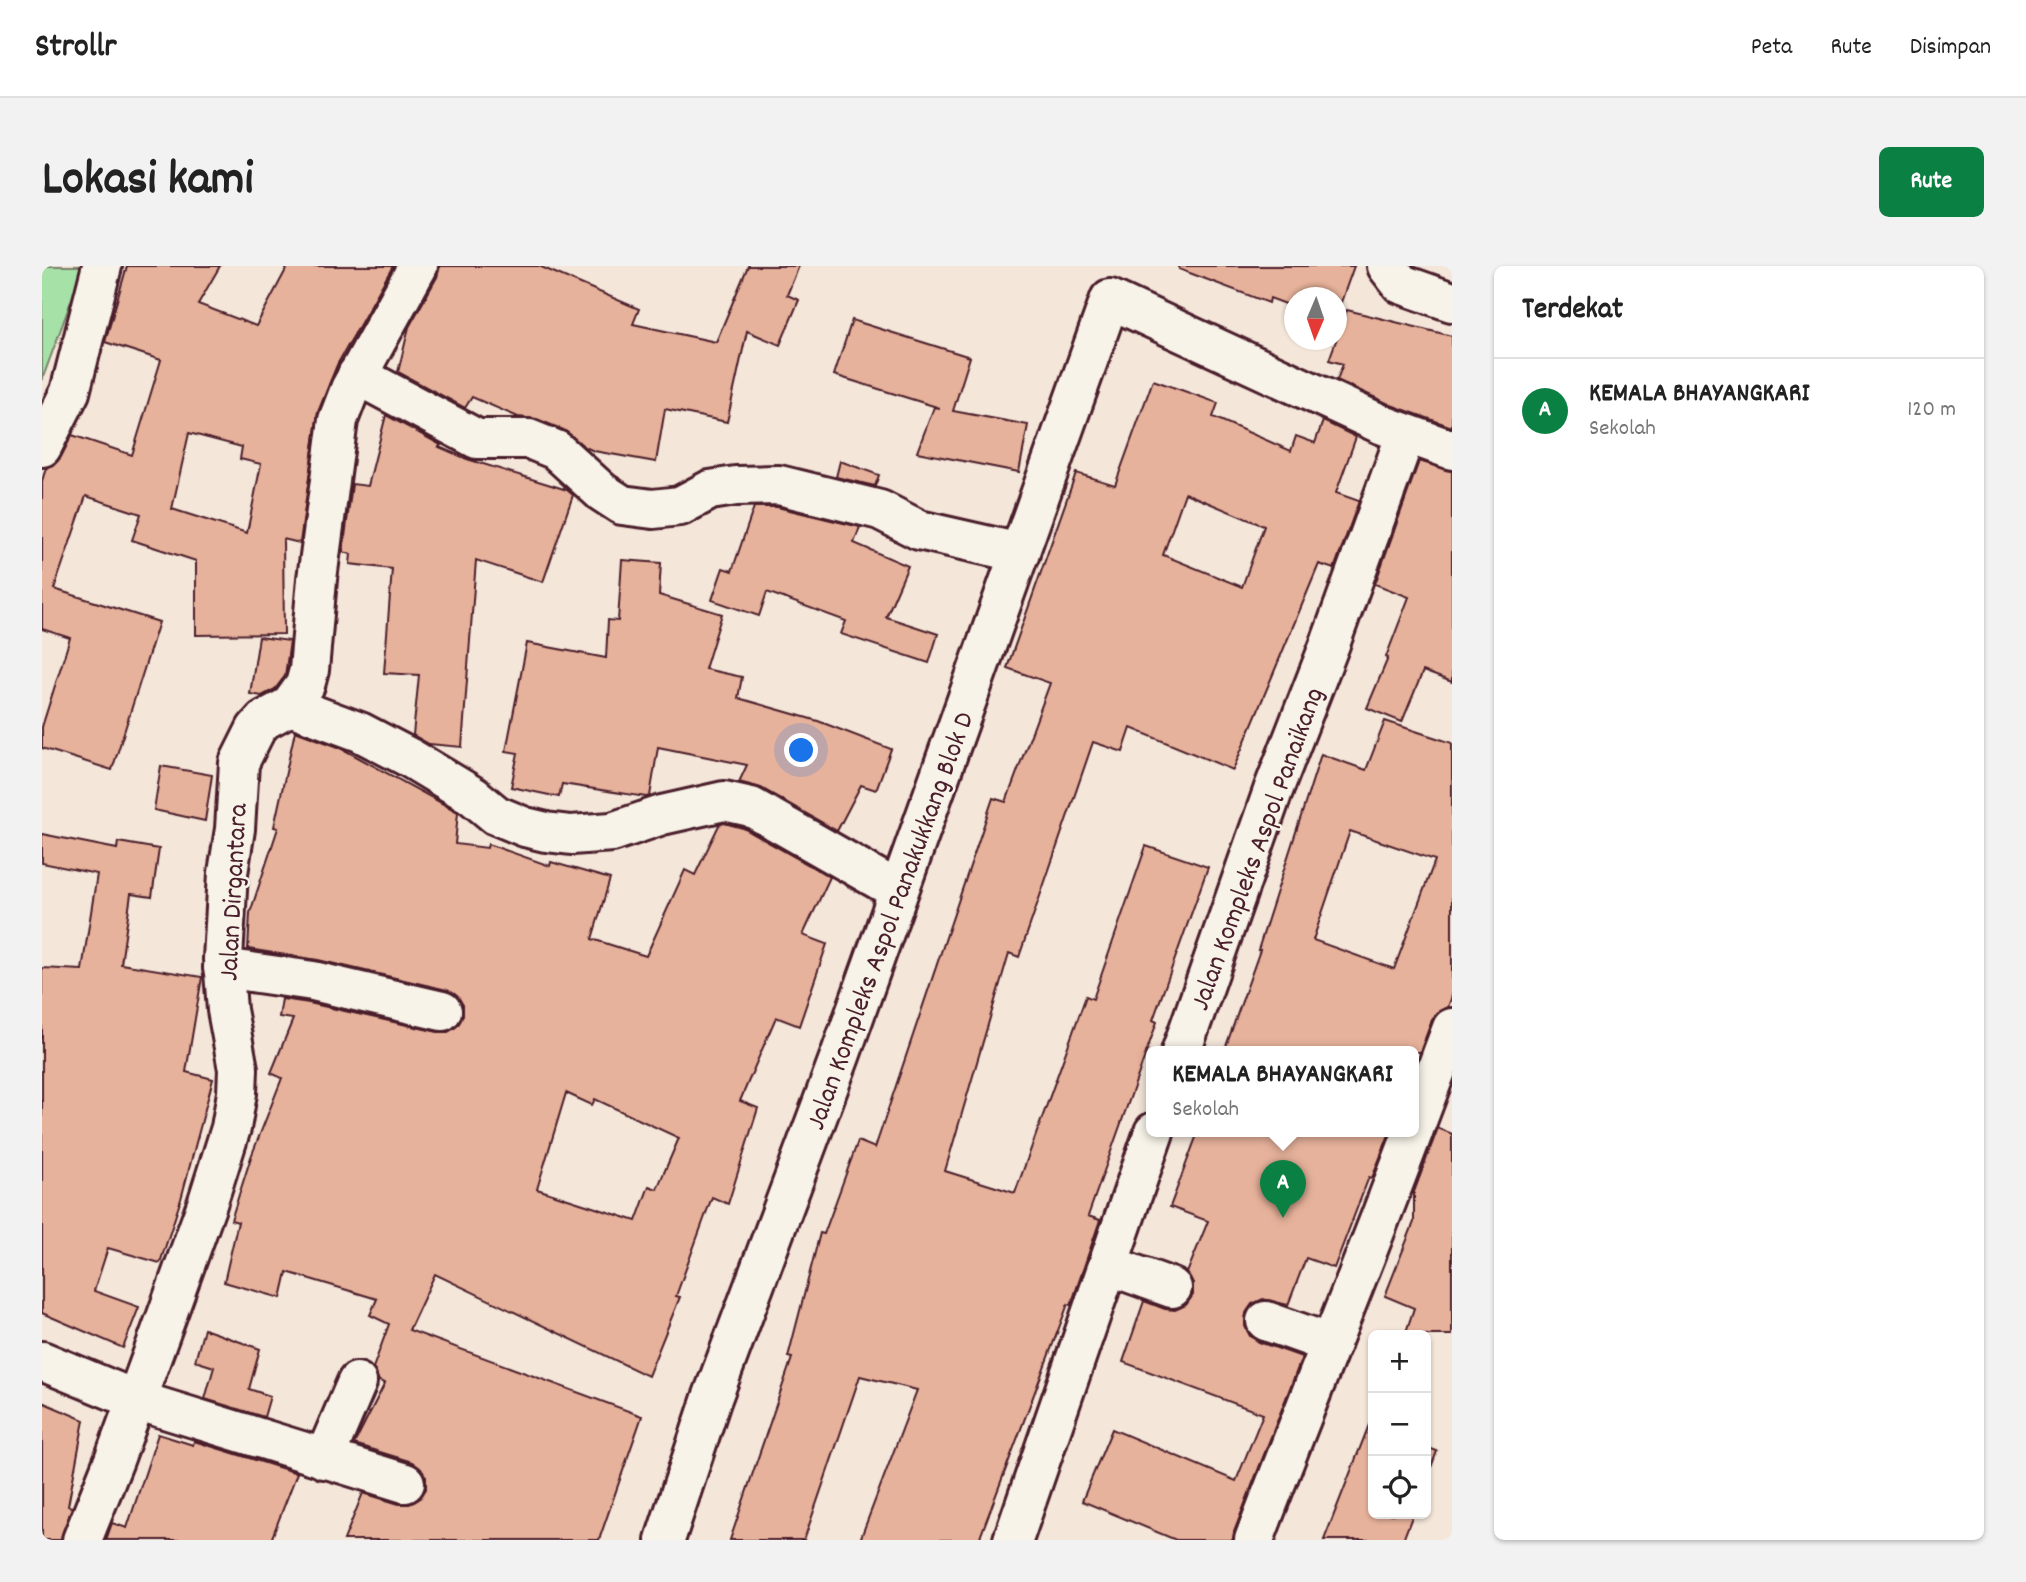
<!DOCTYPE html>
<html lang="id">
<meta charset="utf-8">
<style>
body{margin:0;font-family:Dekko,sans-serif;background:#f2f2f2;color:#222}
.controls{position:absolute;right:21px;bottom:21px;display:grid;overflow:hidden;border-radius:10px;box-shadow:0 2px 5px #0004}
.controls button{width:63px;height:63px;display:grid;place-items:center;padding:0;border:0;border-bottom:2px solid #e0e0e0;background:#fff;color:#222;font:35px sans-serif}
.compass{position:absolute;left:1242px;top:21px;width:63px;height:63px;border-radius:50%;background:#fff;box-shadow:0 2px 5px #0004;rotate:182deg}
.you{position:absolute;left:760px;top:485px;width:24px;height:24px;margin:-18px;border:5px solid #fff;border-radius:50%;background:#1a73e8;box-shadow:0 0 0 10px #1a73e833}
.badge{display:grid;place-items:center;width:46px;height:46px;border-radius:50%;background:#0b8043;color:#fff;font-size:23px;font-weight:700}
.pin{position:absolute;translate:-50% -58px;filter:drop-shadow(0 2px 4px #0008)}
.pin::after{content:'';position:absolute;top:37px;width:24px;height:21px;background:inherit;clip-path:polygon(0 0,100% 0,50% 100%)}
.popup{position:absolute;left:1104px;top:780px;width:273px;height:91px;box-sizing:border-box;display:grid;place-content:center;border-radius:10px;background:#fff;filter:drop-shadow(0 2px 5px #0005);font-size:23px;white-space:nowrap;color:#767676}
.popup b{font-size:26px;color:#222}
.popup::after{content:'';position:absolute;left:50%;top:100%;margin-left:-14px;border:14px solid transparent;border-top-color:#fff}
.list{margin:0;padding:0;list-style:none}
h2{display:flex;justify-content:space-between;align-items:center;height:91px;margin:0;padding:0 28px;font-size:30px}
h2 small{font-size:23px;font-weight:400;color:#767676}
.list li{display:grid;grid-template-columns:46px 1fr auto;gap:21px;align-items:center;box-sizing:border-box;height:105px;padding:0 28px;border-top:2px solid #e0e0e0}
.list b{display:block;font-size:26px;white-space:nowrap}
.list p{margin:0;font-size:23px;white-space:nowrap;color:#767676}
.list em{font-size:23px;font-style:normal;color:#767676}
.icon{flex:none;width:38px;height:38px;fill:none;stroke:currentColor;stroke-width:2;stroke-linecap:round;stroke-linejoin:round}
.map{position:relative;flex:none;width:1410px;height:1274px;overflow:hidden;border-radius:10px}
header{display:flex;align-items:center;gap:42px;box-sizing:border-box;height:98px;padding:0 35px;background:#fff;border-bottom:2px solid #e0e0e0}
header strong{font-size:33px}
nav{display:flex;gap:38px;margin-inline-start:auto;font-size:24px}
.intro{display:flex;align-items:center;justify-content:space-between;box-sizing:border-box;height:168px;padding:0 42px}
h1{margin:0;font-size:49px}
.button{padding:18px 32px;border-radius:10px;background:#0b8043;color:#fff;font-size:24px;font-weight:700}
main{display:flex;gap:42px;padding:0 42px}
aside{flex:1;background:#fff;border-radius:10px;box-shadow:0 2px 5px #0004}
.map>svg:first-child{display:block}
</style>
<header>
<strong>Strollr</strong>
<nav><a>Peta</a><a>Rute</a><a>Disimpan</a></nav>
</header>
<div class="intro"><h1>Lokasi kami</h1><a class="button">Rute</a></div>
<main>
<div class="map">
<svg width="1410" height="1274" viewBox="0 0 1410 1274">
<rect width="100%" height="100%" fill="#f4e6d9"/>
<filter id="ink" filterUnits="userSpaceOnUse"><feTurbulence type="fractalNoise" baseFrequency=".0143" numOctaves="2"/><feDisplacementMap in="SourceGraphic" scale="14" xChannelSelector="R" yChannelSelector="G"/><feConvolveMatrix kernelMatrix="1 2 1 2 8 2 1 2 1" color-interpolation-filters="sRGB"/></filter>
<g filter="url(#ink)">
<!-- green -->
<polygon fill="#a6e2a8" stroke="#78806a" stroke-width="2" points="0,0 42,0 0,114"/>
<!-- building -->
<g fill="#e7b29b" stroke="#4a1f2b" stroke-width="2" fill-rule="evenodd">
<path d="M85 0H178L156 38 214 60 246 0H351L295 99 276 146 258 277 241 273 242 368 154 369V295L90 274 99 248 44 230 12 323 117 356 70 504 0 482V461L28 372 0 363V215L4 202 12 199 19 191 30 169 90 189 119 94 63 76ZM147 167 200 181 198 193 219 198 205 267 130 243Z"/>
<polygon points="398,0 497,0 597,43 591,58 674,76 706,0 757,0 745,29 757,34 738,79 705,65 685,156 623,143 614,196 552,185 543,181 522,164 495,153 476,151 430,131 423,142 356,106 367,61 395,11"/>
<polygon points="1137,0 1312,0 1294,50 1294,32 1252,32 1252,41 1228,32 1227,37 1137,3"/>
<polygon points="1305,44 1410,70 1410,161 1349,139 1295,114 1301,98 1287,94"/>
<polygon points="810,54 928,91 911,145 986,159 977,206 875,186 892,141 898,142 792,109"/>
<path d="M1111 114 1176 137 1171 151 1249 185 1254 170 1273 177 1281 155 1314 171 1294 227 1317 235 1292 303 1277 298 1191 504 1089 462 1081 486 1051 476 977 691 967 687 903 905 973 927 1044 730 1051 733 1104 580 1166 601 1111 754 1115 756 1046 950 1058 954 1029 1039 1026 1038 937 1274H818L875 1124 818 1110 762 1274H688L750 1092 746 1091 778 967 782 968 816 875 833 882 951 532 964 536 1008 417 965 402 1034 207 1073 219ZM1143 227 1222 260 1200 321 1121 289Z"/>
<polygon points="344,149 399,179 397,181 425,193 525,224 531,229 501,316 434,294 420,481 387,478 371,469 377,409 342,407 350,303 308,298 309,288 301,286 310,218 326,220"/>
<polygon points="798,195 837,209 833,220 794,211"/>
<polygon points="1377,195 1410,205 1410,416 1381,405 1360,456 1325,442 1346,392 1344,391 1367,331 1333,318"/>
<polygon points="712,241 735,241 818,261 812,277 866,300 844,351 896,368 887,397 799,368 804,355 725,326 717,350 670,334 681,302 690,305"/>
<polygon points="580,294 619,297 617,329 680,348 663,403 700,411 696,432 776,455 849,483 834,524 819,519 795,565 719,522 697,516 705,499 616,481 608,530 604,531 520,518 517,531 469,521 476,487 464,485 485,377 564,392 566,354 576,355"/>
<polygon points="217,371 248,375 243,410 233,423 220,430 208,428"/>
<path d="M1343 455 1410 477V730L1406 741 1397 745 1390 754 1378 786H1182L1218 684H1216L1279 488 1324 504ZM1308 565 1393 594 1352 703 1271 674Z"/>
<path d="M253 465 299 482 416 546 413 578 445 582 446 578 508 600 509 596 568 613 550 673 604 690 643 604 653 609 677 559 682 557 701 562 788 611 761 669 785 678 757 760 734 751 698 835 716 842 686 938 670 931 634 1030 638 1031 606 1110 393 1008 367 1064 600 1150 557 1274H302L321 1227 357 1238H367L377 1233 384 1223V1211L379 1203 370 1196 312 1178 343 1117 337 1115 331 1102 347 1058 328 1049 335 1033 245 1006 239 1032 182 1016 196 956 189 954 209 891 240 812 229 807 251 753 237 751 240 733 267 737 396 766H406L415 760 421 749V739L415 730 405 724 276 694 206 683 208 647 236 562 232 561ZM524 827 550 839 553 833 637 872 615 923 607 920 594 955 495 923Z"/>
<polygon points="119,500 170,509 163,555 112,544"/>
<polygon points="0,568 75,583 76,576 117,583 110,631 89,628 79,698 160,711 144,806 171,813 139,933 118,997 66,982 52,1025 97,1041 81,1082 0,1047 0,702 40,704 55,608 0,597"/>
<polygon points="1396,862 1410,868 1410,1069 1363,1069 1372,1042 1343,1030 1372,956 1372,926"/>
<polygon points="1156,866 1348,866 1330,912 1327,911 1292,1002 1264,992 1246,1039 1221,1033 1210,1038 1204,1047 1203,1060 1208,1070 1217,1076 1260,1091 1192,1266 1191,1274 1134,1274 1040,1235 1070,1163 1194,1215 1221,1148 1081,1096 1102,1035 1123,1043 1133,1044 1144,1039 1151,1029 1151,1017 1145,1007 1166,955 1128,941"/>
<polygon points="162,1063 218,1083 207,1123 228,1130 222,1151 163,1133 172,1101 153,1095"/>
<polygon points="0,1136 42,1154 26,1240 30,1241 19,1274 0,1274"/>
<polygon points="1327,1159 1331,1161 1331,1248 1371,1248 1361,1274 1282,1274"/>
<polygon points="116,1168 151,1179 152,1175 255,1207 229,1274 64,1274 70,1257 85,1262"/>
<polygon points="1384,1181 1395,1185 1384,1215"/>
</g>
<g fill="none" stroke-linecap="round" stroke-linejoin="round">
<defs>
<g id="minor">
<polyline points="1345,0 1359,18 1410,36"/>
<polyline points="315,109 435,173 487,173 514,184 560,226 580,239 611,243 638,240 668,224 694,220 737,219 838,244 877,264 978,287"/>
<polyline points="0,181 28,126 60,0"/>
<polyline points="248,440 318,466 368,492 431,530 454,549 483,561 504,566 529,569 570,566 620,549 682,535 709,541 855,624"/>
<polyline points="181,702 271,715 400,745"/>
<polyline points="1139,786 1232,522 1288,378 1364,168"/>
<polyline points="1372,863 1410,762"/>
<polyline points="1066,999 1130,1022"/>
<polyline points="1224,1055 1289,1078"/>
<polyline points="0,1095 94,1134 363,1217"/>
<polyline points="282,1193 315,1116"/>
<polyline points="40,1274 72,1194 124,1052 165,938 189,862 195,827 196,803 185,744 181,693 186,607 193,563 197,497 214,463 222,454 248,440 263,419 267,404 275,313 296,154 308,123 376,0"/>
<polyline points="623,1274 669,1135 798,790 1068,33 1341,159 1410,184"/>
<polyline points="971,1274 1112,866"/>
<path d="M1212 1274C1264 1137 1320 1003 1371 866"/>
</g>
</defs>
<!-- minor casing -->
<use href="#minor" stroke="#4a1f2b" stroke-width="44"/>
<!-- minor -->
<use href="#minor" stroke="#f7f3e8" stroke-width="38"/>
</g>
</g>
<g text-anchor="middle" stroke-width="5" stroke-linejoin="round" paint-order="stroke">
<!-- street labels -->
<g font-size="28" fill="#4a1f2b" stroke="#f7f3e8">
<text transform="translate(1213 582) rotate(-70)" y="10">Jalan Kompleks Aspol Panaikang</text>
<text transform="translate(189 626) rotate(-87)" y="10">Jalan Dirgantara</text>
<text transform="translate(846 654) rotate(-70)" y="10">Jalan Kompleks Aspol Panakukkang Blok D</text>
</g>
</g>
</svg>
<div class="controls">
<button>+</button>
<button>−</button>
<button><svg class="icon" aria-label="locate" viewBox="0 0 24 24"><circle cx="12" cy="12" r="6"/><path d="M12 2v4M12 18v4M2 12h4M18 12h4"/></svg></button>
</div>
<svg class="compass" viewBox="-18 -18 36 36"><path d="M0-13l5 13h-10z" fill="#e53935"/><path d="M0 13l5-13h-10z" fill="#767676"/></svg>
<div class="you"></div>
<div class="pin badge" style="left:1241px;top:952px">A</div>
<div class="popup"><b>KEMALA BHAYANGKARI</b>Sekolah</div>
</div>
<aside>
<h2>Terdekat<small></small></h2>
<ul class="list">
<li><span class="badge">A</span><div><b>KEMALA BHAYANGKARI</b><p>Sekolah</p></div><em>120 m</em></li>
</ul>
</aside>
</main>
